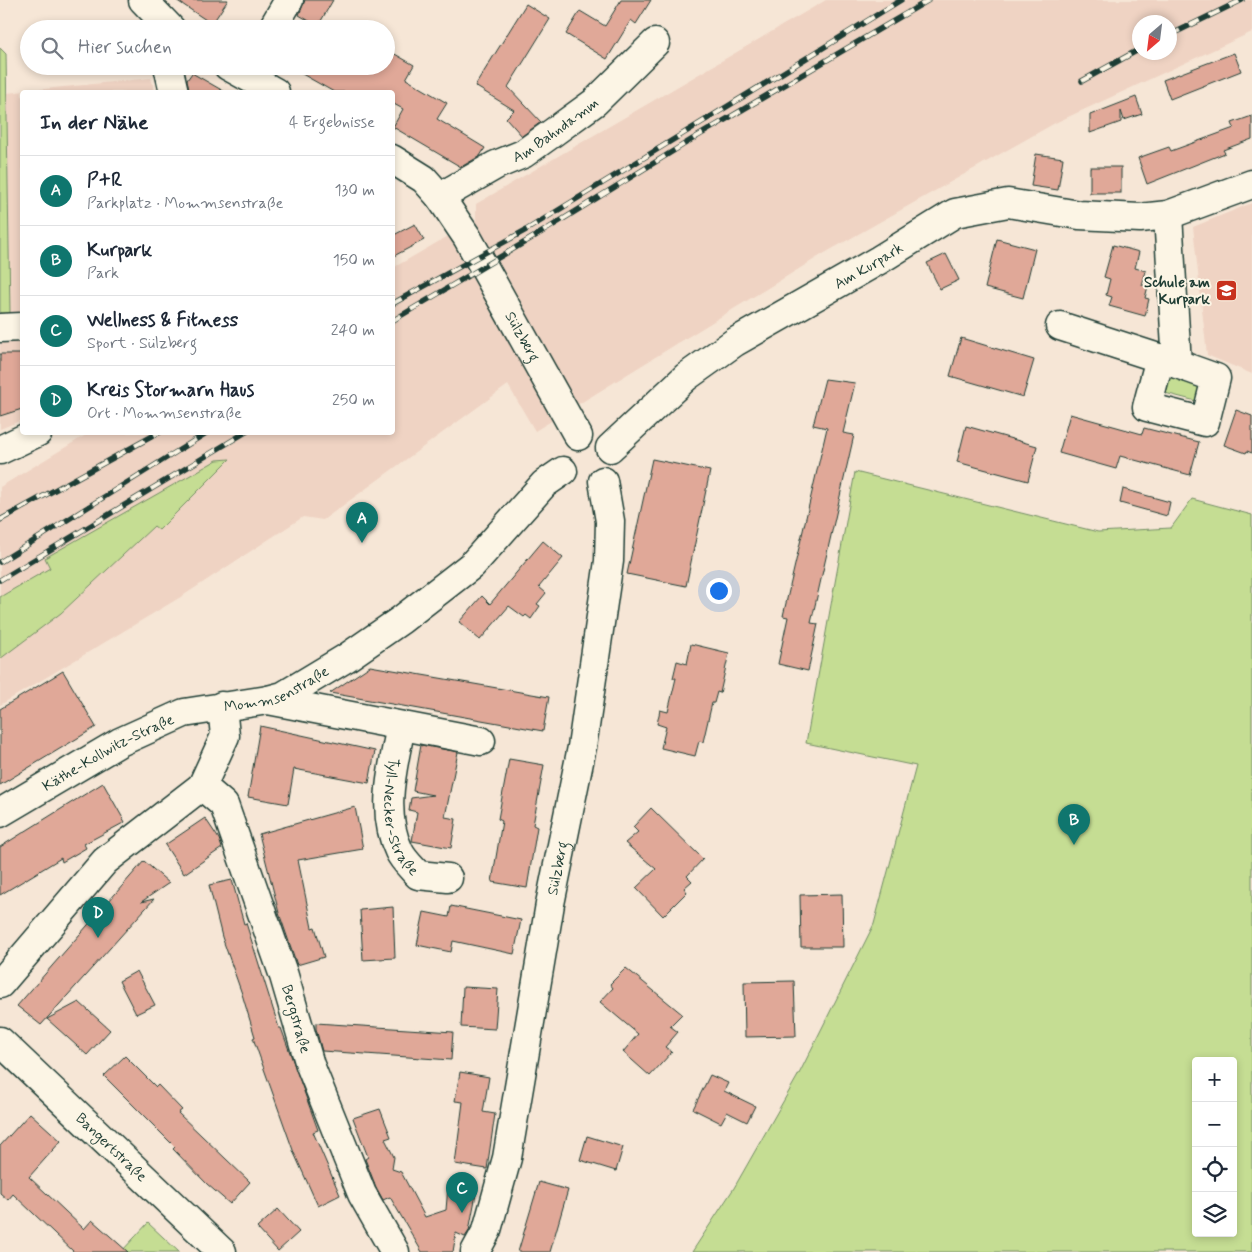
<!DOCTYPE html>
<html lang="de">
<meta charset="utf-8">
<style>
body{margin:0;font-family:Mynerve,sans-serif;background:#f6f6f7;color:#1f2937}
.controls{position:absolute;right:15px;bottom:15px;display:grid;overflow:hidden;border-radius:5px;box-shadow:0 2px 8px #0003}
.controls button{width:45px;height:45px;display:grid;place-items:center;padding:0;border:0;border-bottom:1px solid #e0e1e3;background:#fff;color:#1f2937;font:25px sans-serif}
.compass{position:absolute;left:1132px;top:15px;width:45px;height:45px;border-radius:50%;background:#fff;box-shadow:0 2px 8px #0003;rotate:208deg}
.you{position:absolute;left:718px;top:590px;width:18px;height:18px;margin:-12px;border:4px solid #fff;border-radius:50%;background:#1a73e8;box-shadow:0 0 0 8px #1a73e833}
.badge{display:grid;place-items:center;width:32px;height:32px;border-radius:50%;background:#0f766e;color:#fff;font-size:16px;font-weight:700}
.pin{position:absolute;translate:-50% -41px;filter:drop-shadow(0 1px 2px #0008)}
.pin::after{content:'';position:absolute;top:26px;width:18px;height:15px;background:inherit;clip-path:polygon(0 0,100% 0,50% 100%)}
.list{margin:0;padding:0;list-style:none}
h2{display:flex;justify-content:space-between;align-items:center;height:65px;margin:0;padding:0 20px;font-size:21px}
h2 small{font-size:16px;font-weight:400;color:#747a83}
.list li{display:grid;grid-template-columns:32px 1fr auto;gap:15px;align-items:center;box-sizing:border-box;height:70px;padding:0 20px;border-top:1px solid #e0e1e3}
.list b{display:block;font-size:19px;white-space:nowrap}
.list p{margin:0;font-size:16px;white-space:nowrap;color:#747a83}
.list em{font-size:16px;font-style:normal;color:#747a83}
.icon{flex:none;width:28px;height:28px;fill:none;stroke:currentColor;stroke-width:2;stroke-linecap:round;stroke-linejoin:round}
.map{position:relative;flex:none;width:1252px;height:1252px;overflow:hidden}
.search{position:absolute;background:#fff;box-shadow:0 2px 8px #0003;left:20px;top:20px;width:375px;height:55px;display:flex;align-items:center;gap:12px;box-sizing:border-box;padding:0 18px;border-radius:28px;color:#747a83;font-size:19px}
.panel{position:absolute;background:#fff;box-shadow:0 2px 8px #0003;left:20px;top:90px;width:375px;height:345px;border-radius:5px}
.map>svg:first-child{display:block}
</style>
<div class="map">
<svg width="1252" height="1252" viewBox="0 0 1252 1252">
<rect width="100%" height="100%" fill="#f6e6d6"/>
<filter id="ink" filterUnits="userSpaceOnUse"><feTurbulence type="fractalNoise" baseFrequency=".02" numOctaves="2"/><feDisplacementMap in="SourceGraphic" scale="10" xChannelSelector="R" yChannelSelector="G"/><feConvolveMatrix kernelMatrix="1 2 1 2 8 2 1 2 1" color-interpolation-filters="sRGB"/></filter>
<g filter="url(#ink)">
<!-- built -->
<g fill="#efd3c3" fill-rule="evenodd">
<path d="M826 0H1252V32L1055 123 823 254 535 431 508 385 323 520 303 517 184 595 0 705V487L89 433 392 432 393 268 476 220V204ZM1140 22H1170V52H1140Z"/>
<polygon points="151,78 155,92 22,92 22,312 10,313 6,93"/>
<polygon points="1252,203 1252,374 1207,355 1193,227"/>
<polygon points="22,336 22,420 0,429 0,338"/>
</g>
<!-- green -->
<g fill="#c5dd93" stroke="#728d64" fill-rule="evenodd">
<polygon points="0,48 6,54 10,313 0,314"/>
<polygon points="1170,375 1200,384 1196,401 1165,393"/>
<polygon points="230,459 159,530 154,526 61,613 0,659 0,597 50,568 45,558 217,460"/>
<path d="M855 472 1098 532 1171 528 1192 499 1252 515V1252H692L734 1188 800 1072 874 924 916 766 806 743ZM1196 1061H1233V1233H1196Z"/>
<polygon points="148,1223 179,1252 121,1252"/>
</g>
<!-- building -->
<g fill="#e0a898" stroke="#1f3d34">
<polygon points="176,0 228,0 212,24"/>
<polygon points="305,0 333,0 318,26 299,15"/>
<polygon points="621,0 651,0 636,24 631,20 607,59 566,34 580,11 605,26"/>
<polygon points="526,4 550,19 508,87 541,122 522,136 506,118 514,110 475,86"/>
<polygon points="386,49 414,65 406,79 447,103 437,119 485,148 480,156 461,167 393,127 403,109 392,103 392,92 334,92 288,66 386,66"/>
<polygon points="1234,53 1241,71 1170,99 1163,80"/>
<polygon points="192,73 225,92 189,92 187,80"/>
<polygon points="1136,97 1142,114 1124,120 1121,111 1121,122 1090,133 1090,115"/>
<polygon points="1252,116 1252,139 1223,150 1225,153 1147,184 1138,158 1169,147 1171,151 1234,128 1232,123"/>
<polygon points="1036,154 1063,158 1058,190 1031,186"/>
<rect x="1090" y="167" width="31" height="26"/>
<polygon points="415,224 424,240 392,257 392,236"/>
<polygon points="997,239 1035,249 1023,298 985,288"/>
<polygon points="1113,245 1139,252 1135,268 1146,271 1142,285 1148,286 1145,298 1149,299 1145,316 1109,306 1112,297 1106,295 1110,279 1104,277"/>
<polygon points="946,254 959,280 940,289 927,263"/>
<polygon points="961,338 1034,360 1023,397 950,376"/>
<polygon points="0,354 22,354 22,409 0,416"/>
<polygon points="825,379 855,383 843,433 854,435 811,623 818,624 808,671 778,664 788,617 783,616 827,428 813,425"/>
<polygon points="1236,410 1252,416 1252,453 1247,451 1246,453 1224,445"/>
<polygon points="1070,414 1142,434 1144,428 1199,442 1190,475 1120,456 1116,469 1059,453"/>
<polygon points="966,426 1037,446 1028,481 957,462"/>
<polygon points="652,459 710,471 686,586 627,574"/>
<polygon points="1123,489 1170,502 1167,516 1120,503"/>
<polygon points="543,541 563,558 539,587 546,593 537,604 540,606 531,619 526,615 524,617 509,606 480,640 459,622 482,596 490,604"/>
<polygon points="691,644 729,653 720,693 717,692 714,703 712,703 703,742 699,741 695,756 661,748 666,727 657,724 660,710 668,712 676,678 673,678 677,661 687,664"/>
<polygon points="370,666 549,697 543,731 330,693"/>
<polygon points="63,671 96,727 0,785 0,709"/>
<polygon points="260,726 375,751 369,783 294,769 288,804 248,797"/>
<polygon points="421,745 458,752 445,817 456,819 451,848 412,841 417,812 409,810 411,798 433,795 413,791"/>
<polygon points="509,759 544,765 533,825 537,827 527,888 492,882 502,821 498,819"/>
<polygon points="103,783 125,822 84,844 86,848 62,862 61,858 0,895 0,847"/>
<polygon points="355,807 363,849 298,860 312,928 315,927 324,957 297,965 279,913 259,834"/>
<polygon points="651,808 703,859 687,876 692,881 684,888 687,892 663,916 636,888 656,869 625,843 638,832 633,827"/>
<polygon points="205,818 219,839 222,848 184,874 165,845"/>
<polygon points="144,861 169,883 141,902 154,899 41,1025 17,1006"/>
<polygon points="232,880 244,924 246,923 279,1028 281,1028 318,1130 313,1132 340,1195 318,1206 294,1153 253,1038 255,1037 242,994 222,937 209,885"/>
<polygon points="842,894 843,947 801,947 800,895"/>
<polygon points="451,906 521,920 514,954 453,941 451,952 417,945 424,912 449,917"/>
<polygon points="393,907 395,958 363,960 360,910"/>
<polygon points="626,968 682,1014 670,1026 678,1032 665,1047 672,1052 650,1076 623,1052 638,1034 600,1002 613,988 610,984"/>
<polygon points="137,971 155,1005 136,1014 119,981"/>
<polygon points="794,981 796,1036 745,1037 744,982"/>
<polygon points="463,987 498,989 495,1029 461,1027"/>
<polygon points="79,1002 110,1030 87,1055 47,1019"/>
<polygon points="316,1023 453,1032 451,1060 322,1051 316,1029"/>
<polygon points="125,1056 156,1087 158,1085 182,1110 178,1113 250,1182 230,1204 207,1184 173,1149 175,1147 104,1076"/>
<polygon points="460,1072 489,1077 483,1112 495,1114 487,1169 455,1164 463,1102 455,1101"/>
<polygon points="710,1075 728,1083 724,1091 755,1106 747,1122 727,1112 721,1123 693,1109"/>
<polygon points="380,1109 391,1137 385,1139 394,1157 392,1169 401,1172 425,1217 446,1210 448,1186 476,1194 469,1231 465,1237 456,1233 453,1252 422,1252 390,1197 383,1200 376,1187 365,1159 368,1157 353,1118"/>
<polygon points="30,1113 61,1141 29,1177 84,1229 92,1220 128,1252 74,1252 13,1194 8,1200 0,1193 0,1146"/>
<polygon points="587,1136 623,1147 616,1171 580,1160"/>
<polygon points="539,1182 568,1190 550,1252 518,1252"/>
<polygon points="278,1209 299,1232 278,1251 257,1228"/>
</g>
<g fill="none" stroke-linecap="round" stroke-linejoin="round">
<defs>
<g id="minor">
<polyline points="143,0 171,29"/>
<polyline points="272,29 289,0"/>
<polyline points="168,66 174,92"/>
<polyline points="228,66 275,92"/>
<path id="s1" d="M392 159 424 179 440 197 467 237 578 436"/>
<path id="s2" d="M440 197 496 165 523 154 551 134 595 102 655 43"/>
<polyline points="1060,326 1177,364"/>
<polyline points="0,328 22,327"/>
<polyline points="1160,358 1147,407 1205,422 1216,378 1177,364 1168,215"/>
<path id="s3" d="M610 448 686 377 735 342 879 260 955 213 1008 203 1079 215 1140 218 1168 215 1252 184"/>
<polyline points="0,450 38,432"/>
<polyline points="268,700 481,741"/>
<path id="s4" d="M401 726C393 767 380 812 399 851 403 860 412 868 418 875L448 878"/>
<path id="s5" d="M202 786 224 805 284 976 310 1065 362 1194 395 1252"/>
<path id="s6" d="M0 813 120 742 184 713 268 700 283 696 346 658 401 620 472 565 544 484 563 471"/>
<polyline points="0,984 105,861 202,786 225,736 222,706"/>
<path id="s7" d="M0 1041 222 1252"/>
<path id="s8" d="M475 1252 487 1230 507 1158 550 904 582 747 609 561 610 521 603 481"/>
</g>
</defs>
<!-- minor casing -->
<use href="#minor" stroke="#1f3d34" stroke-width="31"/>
<!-- minor -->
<use href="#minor" stroke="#fcf5e5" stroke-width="28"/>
<defs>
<g id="rail">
<polyline points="1170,35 1242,0"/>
<polyline points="1082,81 1140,49"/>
<polyline points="392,304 526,230 901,0"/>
<polyline points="392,321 547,229 691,140 929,0"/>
<polyline points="0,520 160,432"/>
<polyline points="0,562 208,432"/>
<polyline points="0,580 246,432"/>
</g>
</defs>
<!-- rail casing -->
<use href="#rail" stroke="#1f3d34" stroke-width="5.5"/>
<!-- rail -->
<use href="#rail" stroke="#fcf5e5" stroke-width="4" stroke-dasharray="11" stroke-linecap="butt"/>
</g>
</g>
<!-- icons -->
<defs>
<symbol id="school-square" viewBox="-11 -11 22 22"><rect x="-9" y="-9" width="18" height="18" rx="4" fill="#c8321e" stroke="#fcf5e5"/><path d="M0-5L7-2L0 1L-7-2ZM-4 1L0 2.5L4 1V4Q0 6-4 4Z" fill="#fff"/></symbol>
</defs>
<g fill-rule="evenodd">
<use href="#school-square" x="1214" y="278" width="25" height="25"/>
</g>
<g text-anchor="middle" stroke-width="4" stroke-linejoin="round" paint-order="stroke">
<!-- street labels -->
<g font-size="15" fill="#1f3d34" stroke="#fcf5e5">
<text dy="5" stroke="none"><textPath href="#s2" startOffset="134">Am Bahndamm</textPath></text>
<text dy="5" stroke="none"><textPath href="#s3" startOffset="318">Am Kurpark</textPath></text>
<text dy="5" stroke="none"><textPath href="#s1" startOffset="224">Sülzberg</textPath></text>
<text dy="5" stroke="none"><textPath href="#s6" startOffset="306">Mommsenstraße</textPath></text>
<text dy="5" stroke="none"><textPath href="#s6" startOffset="124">Käthe-Kollwitz-Straße</textPath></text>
<text dy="5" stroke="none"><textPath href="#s4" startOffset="94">Tyll-Necker-Straße</textPath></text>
<text dy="5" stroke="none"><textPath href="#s8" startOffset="394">Sülzberg</textPath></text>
<text dy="5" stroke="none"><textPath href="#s5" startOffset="255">Bergstraße</textPath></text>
<text dy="5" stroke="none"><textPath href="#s7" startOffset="154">Bangertstraße</textPath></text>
</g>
<!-- poi labels -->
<g font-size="15" font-weight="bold" fill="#1f3d34" stroke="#fcf5e5" text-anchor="end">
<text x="1210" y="287">Schule am<tspan x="1210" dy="17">Kurpark</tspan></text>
</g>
</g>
</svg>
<div class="controls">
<button>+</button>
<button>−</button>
<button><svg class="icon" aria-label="locate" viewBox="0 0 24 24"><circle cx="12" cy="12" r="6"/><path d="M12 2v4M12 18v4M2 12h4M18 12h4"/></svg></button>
<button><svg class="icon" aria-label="layers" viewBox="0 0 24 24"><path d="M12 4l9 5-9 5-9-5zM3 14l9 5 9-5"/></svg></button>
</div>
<svg class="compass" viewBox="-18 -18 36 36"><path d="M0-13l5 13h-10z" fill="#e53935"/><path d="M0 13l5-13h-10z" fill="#747a83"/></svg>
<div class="you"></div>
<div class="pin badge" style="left:362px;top:543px">A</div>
<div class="pin badge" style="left:1074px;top:845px">B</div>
<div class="pin badge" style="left:462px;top:1213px">C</div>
<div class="pin badge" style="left:98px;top:938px">D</div>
<div class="search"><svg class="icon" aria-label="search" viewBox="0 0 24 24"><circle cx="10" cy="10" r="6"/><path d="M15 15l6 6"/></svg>Hier suchen</div>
<section class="panel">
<h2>In der Nähe<small>4 Ergebnisse</small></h2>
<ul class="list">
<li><span class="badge">A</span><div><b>P+R</b><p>Parkplatz · Mommsenstraße</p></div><em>130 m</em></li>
<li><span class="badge">B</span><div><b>Kurpark</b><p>Park</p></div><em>150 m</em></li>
<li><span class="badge">C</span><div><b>Wellness &amp; Fitness</b><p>Sport · Sülzberg</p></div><em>240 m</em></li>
<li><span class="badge">D</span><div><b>Kreis Stormarn Haus</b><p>Ort · Mommsenstraße</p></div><em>250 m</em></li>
</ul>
</section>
</div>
